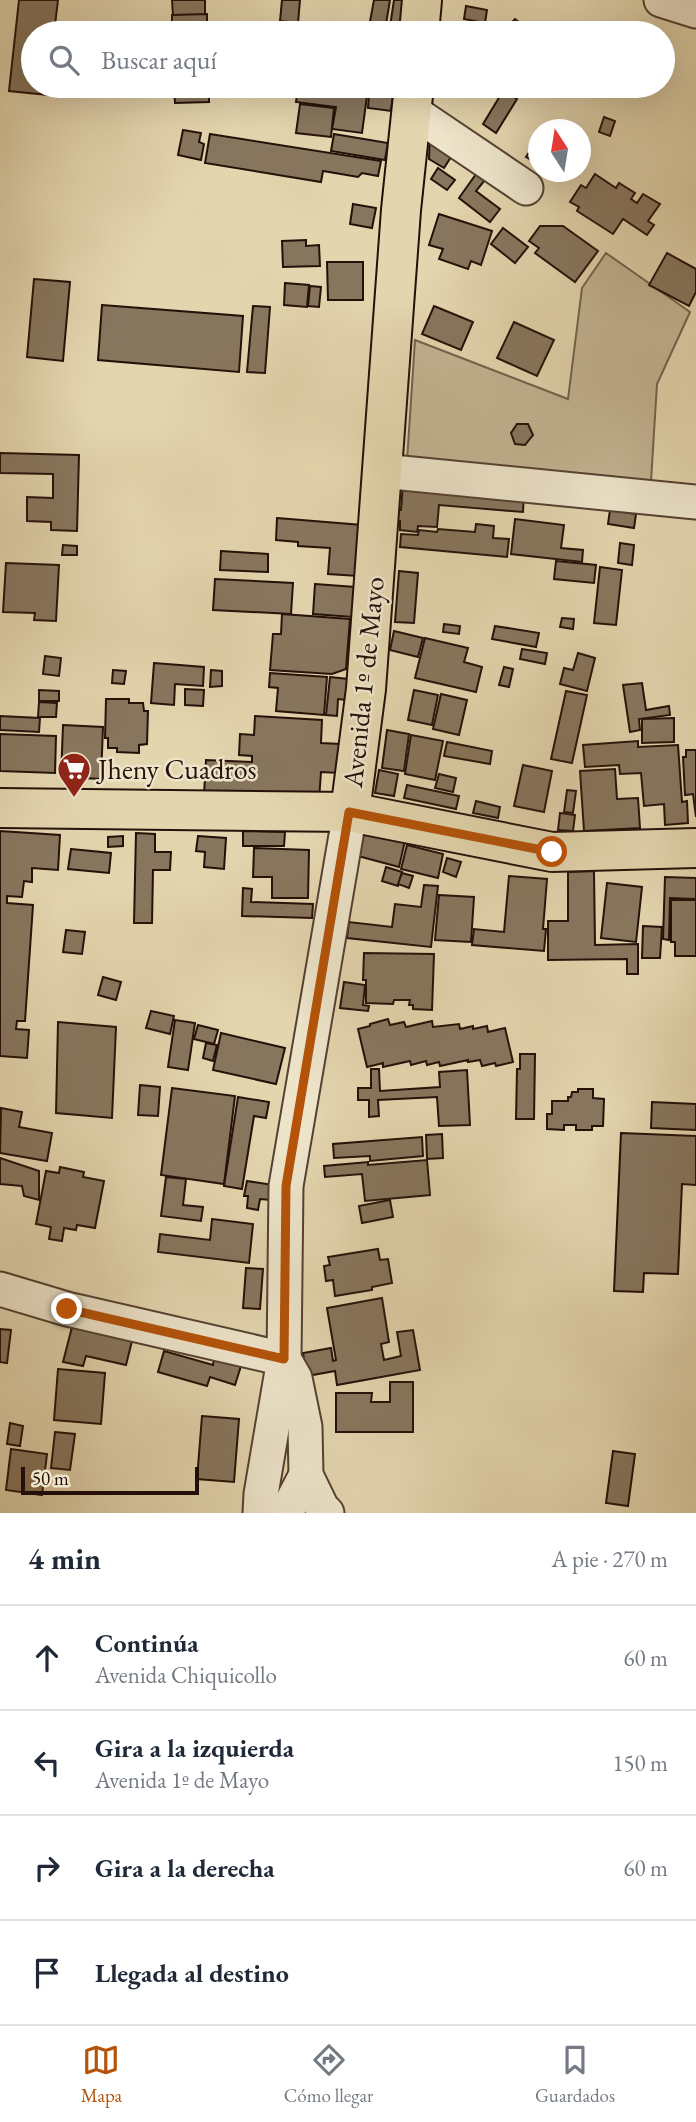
<!DOCTYPE html>
<html lang="es">
<meta charset="utf-8">
<style>
body{margin:0;font-family:"EB Garamond",serif;background:#f6f6f7;color:#1f2937}
.compass{position:absolute;left:528px;top:119px;width:63px;height:63px;border-radius:50%;background:#fff;box-shadow:0 7px 28px #0002;rotate:348deg}
.scale{position:absolute;left:21px;bottom:18px;width:178px;box-sizing:border-box;padding-left:7px;border:4px solid #241008;border-top:0;font-size:19px;line-height:24px;white-space:nowrap;color:#241008;-webkit-text-stroke:5px #ede4ca;paint-order:stroke}
.stop{position:absolute;width:21px;height:21px;margin:-16px;border:5px solid #b45309;border-radius:50%;background:#fff}
.stop.end{background:#b45309;border-color:#fff;box-shadow:0 2px 7px #0008}
.list{margin:0;padding:0;list-style:none}
h2{display:flex;justify-content:space-between;align-items:center;height:91px;margin:0;padding:0 28px;font-size:30px}
h2 small{font-size:23px;font-weight:400;color:#747a83}
.list li{display:grid;grid-template-columns:46px 1fr auto;gap:21px;align-items:center;box-sizing:border-box;height:105px;padding:0 28px;border-top:2px solid #e0e1e3}
.list b{display:block;font-size:26px;white-space:nowrap}
.list p{margin:0;font-size:23px;white-space:nowrap;color:#747a83}
.list em{font-size:23px;font-style:normal;color:#747a83}
.icon{flex:none;width:38px;height:38px;fill:none;stroke:currentColor;stroke-width:2;stroke-linecap:round;stroke-linejoin:round}
.map{position:relative;flex:none;width:696px;height:1513px;overflow:hidden}
.search{position:absolute;background:#fff;box-shadow:0 7px 28px #0002;left:21px;right:21px;top:21px;height:77px;display:flex;align-items:center;gap:18px;box-sizing:border-box;padding:0 24px;border-radius:38px;color:#747a83;font-size:26px}
.sheet{height:511px;background:#fff}
nav{display:flex;justify-content:space-around;align-items:center;box-sizing:border-box;height:98px;border-top:2px solid #e0e1e3;background:#fff;font-size:19px;color:#747a83}
nav a{display:grid;justify-items:center;gap:4px}
nav .on{color:#b45309}
.map>svg:first-child{display:block}
</style>
<div class="map">
<svg width="696" height="1513" viewBox="0 0 696 1513">
<rect width="100%" height="100%" fill="#e3d5ae"/>
<filter id="stains"><feTurbulence type="fractalNoise" baseFrequency=".00286" numOctaves="4"/><feColorMatrix values="0 0 0 0 .2 0 0 0 0 .09 0 0 0 0 .02 0 0 0 .5 -.17"/></filter>
<radialGradient id="worn" r=".72"><stop offset=".6" stop-color="#630" stop-opacity="0"/><stop offset="1" stop-color="#630" stop-opacity=".3"/></radialGradient>
<!-- green -->
<polygon fill="#c3b492" stroke="#74624d" stroke-width="2" points="606,253 690,312 657,384 651,481 407,461 415,340 568,399 582,288"/>
<!-- building -->
<g fill="#87765e" stroke="#241008" stroke-width="2">
<polygon points="19,0 58,0 54,33 33,33 33,86 48,86 47,95 9,91"/>
<polygon points="172,0 205,0 205,15 173,16"/>
<polygon points="282,0 300,0 298,23 280,21"/>
<polygon points="374,0 390,0 385,30 369,27"/>
<polygon points="394,0 404,0 399,33 389,33"/>
<polygon points="466,6 487,10 485,23 464,19"/>
<polygon points="207,14 207,33 172,33 172,15"/>
<polygon points="515,19 520,23 516,27 519,30 516,33 502,33"/>
<polygon points="458,22 481,27 479,33 455,33"/>
<polygon points="333,25 364,30 363,33 332,33"/>
<polygon points="174,86 209,86 209,102 175,103"/>
<polygon points="315,86 370,86 369,93"/>
<polygon points="298,87 367,96 362,133 332,129 336,107 296,102"/>
<polygon points="503,91 517,99 496,133 483,124"/>
<polygon points="369,94 393,96 391,111 368,108"/>
<polygon points="300,104 334,108 331,137 296,133"/>
<polygon points="604,117 615,121 610,136 599,132"/>
<polygon points="183,130 201,133 199,142 204,144 201,160 178,155"/>
<polygon points="430,131 451,157 444,168 429,159"/>
<polygon points="538,132 538,168 535,166 537,163 526,157 536,142 534,140"/>
<polygon points="210,134 381,161 378,176 362,173 358,177 323,171 321,182 205,163"/>
<polygon points="334,134 388,143 385,160 331,151"/>
<polygon points="438,168 455,180 447,190 431,179"/>
<polygon points="476,174 485,180 476,191 500,209 490,222 459,198"/>
<polygon points="595,174 616,188 619,183 635,193 631,199 637,203 643,194 660,204 648,221 654,225 647,235 623,219 613,234 577,211 579,207 570,202 581,185 586,188"/>
<polygon points="353,204 376,208 372,228 350,224"/>
<polygon points="439,214 492,231 481,265 471,261 468,269 439,259 443,249 429,245"/>
<polygon points="540,226 563,226 598,251 575,282 535,253 539,248 529,241"/>
<polygon points="503,228 528,247 515,263 491,244"/>
<polygon points="306,240 306,246 319,245 320,266 283,267 282,241"/>
<polygon points="667,253 696,269 696,292 689,306 649,285"/>
<polygon points="327,262 363,262 363,300 328,300"/>
<polygon points="34,279 70,282 63,361 27,357"/>
<polygon points="285,283 309,285 307,307 284,305"/>
<polygon points="310,286 321,287 319,307 308,306"/>
<polygon points="102,305 243,316 239,372 98,360"/>
<polygon points="253,306 270,307 265,373 247,372"/>
<polygon points="434,306 473,322 461,350 422,334"/>
<polygon points="514,322 554,340 537,376 497,358"/>
<polygon points="517,424 528,424 533,435 525,445 515,444 511,433"/>
<polygon points="0,453 79,455 77,531 51,530 51,522 27,521 27,497 53,498 53,474 0,473"/>
<polygon points="403,484 524,493 523,512 439,505 437,527 418,526 417,532 400,530 400,521 396,521 397,510 401,510"/>
<polygon points="610,510 636,514 634,528 608,524"/>
<polygon points="277,518 362,525 358,576 328,574 330,548 298,546 298,542 276,540"/>
<polygon points="515,519 564,525 561,548 583,550 582,562 511,554"/>
<polygon points="476,524 494,526 493,538 509,539 507,557 400,547 401,534 418,535 419,530 437,532 438,529 475,532"/>
<polygon points="620,543 634,545 632,565 618,563"/>
<polygon points="63,545 77,546 77,555 62,555"/>
<polygon points="221,551 268,554 268,572 220,570"/>
<polygon points="556,561 596,565 594,583 554,579"/>
<polygon points="6,563 59,565 56,621 34,620 35,613 3,612"/>
<polygon points="600,567 622,570 616,625 594,623"/>
<polygon points="399,571 418,573 414,623 395,622"/>
<polygon points="215,579 293,583 291,614 213,610"/>
<polygon points="315,584 355,587 353,617 313,614"/>
<polygon points="282,614 350,619 346,669 332,674 270,670 273,634 281,634"/>
<polygon points="562,618 574,619 573,629 560,627"/>
<polygon points="444,624 460,626 459,634 443,632"/>
<polygon points="495,626 539,633 536,647 492,639"/>
<polygon points="394,631 423,638 418,657 390,650"/>
<polygon points="425,638 468,648 464,662 482,667 476,692 415,678"/>
<polygon points="522,649 547,653 545,664 520,659"/>
<polygon points="578,653 595,658 587,691 560,684 564,668 573,670"/>
<polygon points="45,656 61,658 59,676 43,674"/>
<polygon points="154,663 204,667 203,686 175,684 174,705 151,703"/>
<polygon points="504,667 513,669 509,687 499,685"/>
<polygon points="113,670 126,671 124,684 112,683"/>
<polygon points="211,670 222,671 222,686 210,687"/>
<polygon points="270,673 327,677 324,715 276,711 278,688 269,687"/>
<polygon points="330,677 348,679 346,700 338,699 337,716 326,715"/>
<polygon points="642,683 646,710 669,706 670,715 639,719 640,730 630,732 623,685"/>
<polygon points="185,689 204,690 203,706 185,705"/>
<polygon points="39,690 59,691 59,701 39,701"/>
<polygon points="414,690 438,695 432,725 408,720"/>
<polygon points="566,691 587,695 572,763 551,759"/>
<polygon points="441,694 467,700 459,735 433,729"/>
<polygon points="106,699 129,699 129,703 143,703 144,711 148,711 147,744 139,745 139,753 117,752 117,748 108,748 108,738 105,738"/>
<polygon points="39,702 57,703 56,717 38,717"/>
<polygon points="0,716 40,718 39,732 0,730"/>
<polygon points="255,716 322,720 321,743 341,744 339,773 321,772 319,800 204,794 206,760 252,762 252,756 239,755 240,734 254,735"/>
<polygon points="674,718 674,742 642,743 642,719"/>
<polygon points="63,725 103,727 101,779 61,777"/>
<polygon points="387,730 409,734 404,771 382,768"/>
<polygon points="0,734 56,736 55,773 0,771"/>
<polygon points="411,735 443,741 435,780 405,774"/>
<polygon points="638,741 638,747 678,745 682,802 687,801 688,823 665,825 664,804 644,806 641,773 620,774 619,765 585,767 583,745"/>
<polygon points="447,742 492,751 490,764 444,756"/>
<polygon points="686,750 696,750 696,817 693,794 685,795 683,757 686,757"/>
<polygon points="523,765 552,771 544,812 514,806"/>
<polygon points="615,769 617,799 638,798 640,828 584,831 580,771"/>
<polygon points="379,770 398,774 394,796 375,793"/>
<polygon points="439,774 456,778 453,792 435,788"/>
<polygon points="407,785 459,796 456,809 404,798"/>
<polygon points="567,790 576,791 573,813 564,812"/>
<polygon points="476,801 500,807 498,818 473,813"/>
<polygon points="560,813 575,815 573,831 558,830"/>
<polygon points="0,831 60,835 58,870 32,868 32,882 24,881 22,897 7,896 7,903 33,905 25,1021 17,1021 16,1029 29,1030 27,1058 0,1056"/>
<polygon points="243,831 285,832 284,846 243,846"/>
<polygon points="365,831 405,841 399,867 358,856"/>
<polygon points="136,833 155,834 155,852 171,852 170,870 153,870 152,923 134,923"/>
<polygon points="123,836 123,846 108,847 108,837"/>
<polygon points="198,836 226,838 224,869 204,867 205,852 196,851"/>
<polygon points="407,845 443,854 438,878 401,869"/>
<polygon points="254,848 309,850 308,898 272,898 272,877 253,877"/>
<polygon points="71,849 111,853 109,873 68,869"/>
<polygon points="447,858 461,862 456,877 443,872"/>
<polygon points="386,867 402,872 398,886 382,881"/>
<polygon points="594,871 595,945 638,944 638,974 627,974 627,959 548,960 548,921 568,921 568,872"/>
<polygon points="402,873 413,876 409,888 398,884"/>
<polygon points="509,876 547,879 543,929 546,929 544,951 472,945 474,929 504,932"/>
<polygon points="665,877 696,878 696,899 670,898 669,940 663,939"/>
<polygon points="607,883 642,887 636,942 601,938"/>
<polygon points="424,885 438,886 431,947 347,938 349,922 392,927 395,904 421,907"/>
<polygon points="243,888 252,889 251,902 313,904 312,918 242,916"/>
<polygon points="439,895 474,897 471,942 435,940"/>
<polygon points="671,900 696,900 696,956 675,956 675,942 671,942"/>
<polygon points="643,926 662,927 660,958 642,958"/>
<polygon points="66,930 85,932 82,954 63,952"/>
<polygon points="364,953 434,954 432,1010 413,1009 413,1005 409,1005 410,1000 394,1000 393,1004 366,1003 366,980 363,980"/>
<polygon points="103,977 121,982 116,1000 98,995"/>
<polygon points="344,982 365,985 363,1005 369,1006 368,1011 340,1008"/>
<polygon points="151,1011 174,1016 170,1034 146,1028"/>
<polygon points="388,1019 390,1025 404,1022 406,1027 432,1021 433,1027 459,1024 460,1029 473,1026 473,1029 487,1026 488,1032 505,1028 513,1062 496,1066 495,1063 482,1066 480,1060 468,1062 468,1060 440,1066 439,1062 427,1065 426,1061 411,1065 410,1061 383,1067 383,1063 367,1067 358,1029 370,1026 370,1024"/>
<polygon points="175,1020 195,1023 188,1070 168,1067"/>
<polygon points="58,1022 116,1027 112,1118 56,1113"/>
<polygon points="198,1025 218,1030 214,1044 194,1039"/>
<polygon points="221,1033 285,1048 276,1084 213,1070"/>
<polygon points="206,1043 217,1045 213,1061 203,1058"/>
<polygon points="520,1054 535,1054 534,1119 516,1119 517,1069 520,1069"/>
<polygon points="371,1069 379,1069 380,1091 440,1087 439,1072 467,1070 470,1125 439,1126 437,1097 378,1100 379,1116 369,1117 369,1100 358,1100 358,1088 371,1088"/>
<polygon points="140,1085 160,1087 158,1116 138,1115"/>
<polygon points="172,1088 235,1096 224,1184 161,1175"/>
<polygon points="578,1089 593,1089 593,1098 604,1099 603,1126 592,1126 592,1130 576,1130 576,1125 564,1125 564,1130 547,1129 547,1114 552,1114 552,1101 568,1101 568,1097 571,1097 572,1092 578,1092"/>
<polygon points="238,1097 269,1102 266,1118 254,1116 242,1189 224,1186"/>
<polygon points="652,1102 696,1104 696,1130 651,1128"/>
<polygon points="1,1108 22,1112 19,1127 52,1133 47,1161 0,1153"/>
<polygon points="621,1133 696,1136 696,1185 682,1184 678,1274 644,1273 643,1292 614,1291"/>
<polygon points="442,1134 443,1158 427,1159 426,1135"/>
<polygon points="422,1137 423,1156 370,1161 370,1156 334,1158 333,1144"/>
<polygon points="0,1158 39,1171 39,1200 24,1196 22,1186 0,1184"/>
<polygon points="427,1160 430,1195 365,1201 362,1174 325,1177 324,1166 368,1162 368,1165"/>
<polygon points="60,1167 84,1172 83,1177 104,1181 95,1228 77,1225 76,1230 64,1228 62,1241 49,1239 51,1227 36,1224 46,1171 59,1173"/>
<polygon points="166,1177 186,1179 183,1205 203,1207 201,1221 161,1216"/>
<polygon points="247,1181 273,1185 270,1200 260,1199 258,1210 247,1208 248,1196 244,1196"/>
<polygon points="390,1200 393,1217 362,1223 359,1206"/>
<polygon points="212,1219 253,1224 249,1263 158,1252 160,1234 210,1240"/>
<polygon points="378,1249 380,1260 388,1259 392,1283 372,1287 372,1290 335,1296 333,1280 326,1281 324,1266 330,1265 328,1257"/>
<polygon points="246,1268 263,1269 260,1309 243,1308"/>
<polygon points="382,1298 389,1342 381,1344 384,1360 401,1356 397,1332 413,1330 420,1370 337,1385 335,1371 307,1376 303,1353 331,1348 333,1361 336,1360 327,1308"/>
<polygon points="72,1327 132,1341 126,1365 86,1356 83,1366 63,1362"/>
<polygon points="0,1329 11,1330 7,1363 0,1362"/>
<polygon points="164,1351 213,1365 214,1358 241,1366 235,1385 210,1377 207,1386 158,1372"/>
<polygon points="58,1369 105,1373 101,1424 54,1420"/>
<polygon points="390,1382 413,1382 413,1432 336,1432 336,1393 372,1393 371,1402 390,1402"/>
<polygon points="202,1416 239,1419 234,1482 197,1479"/>
<polygon points="10,1423 23,1426 20,1446 7,1444"/>
<polygon points="55,1432 75,1434 70,1470 51,1468"/>
<polygon points="11,1449 47,1454 42,1495 6,1490"/>
<polygon points="613,1451 635,1454 628,1506 606,1503"/>
</g>
<g fill="none" stroke-linecap="round" stroke-linejoin="round">
<defs>
<g id="minor">
<polyline points="661,0 696,11"/>
<polyline points="412,111 526,188"/>
<polyline points="382,471 696,502"/>
<polyline points="0,1289 67,1309 284,1359 295,1378 305,1427 306,1475 322,1508 327,1513"/>
<polyline points="260,1513 261,1494 284,1359 286,1186 350,812"/>
<polyline points="286,1513 306,1475"/>
</g>
<g id="major">
<polyline points="419,33 422,0"/>
<polyline points="0,808 350,812 552,852 696,848"/>
<polyline points="350,812 366,689 401,210 414,86"/>
</g>
</defs>
<!-- minor casing -->
<use href="#minor" stroke="#544132" stroke-width="37"/>
<!-- major casing -->
<use href="#major" stroke="#241008" stroke-width="42"/>
<!-- minor -->
<use href="#minor" stroke="#ede4ca" stroke-width="33"/>
<!-- major -->
<use href="#major" stroke="#e3d5ae" stroke-width="38"/>
</g>
<g fill="none" stroke-linecap="round" stroke-linejoin="round">
<!-- route -->
<polyline stroke="#b45309" stroke-width="9" points="67,1309 284,1359 286,1186 349,812 552,852"/>
</g>
<!-- icons -->
<defs>
<symbol id="supermarket-pin" viewBox="-11 -11 22 30"><path d="M0 17L-7.5 6A9.5 9.5 0 1 1 7.5 6Z" fill="#8f2418" stroke="#ede4ca"/><path d="M-6-5.5h2.5l.6 2H6L4.5 2H-2.5L-4.4-4H-6ZM-1.5 3.2a1.3 1.3 0 1 0 .1 0ZM3 3.2a1.3 1.3 0 1 0 .1 0Z" fill="#fff"/></symbol>
</defs>
<g fill-rule="evenodd">
<use href="#supermarket-pin" x="55" y="750" width="38" height="52"/>
</g>
<g text-anchor="middle" stroke-width="5" stroke-linejoin="round" paint-order="stroke">
<!-- street labels -->
<g font-size="28" fill="#241008" stroke="#ede4ca">
<text transform="translate(363 682) rotate(-84)" y="10">Avenida 1º de Mayo</text>
</g>
<!-- poi labels -->
<g font-size="28" fill="#241008" stroke="#ede4ca" text-anchor="start">
<text x="98" y="779">Jheny Cuadros</text>
</g>
</g>
<rect width="100%" height="100%" filter="url(#stains)"/>
<rect width="100%" height="100%" fill="url(#worn)"/>
</svg>
<svg class="compass" viewBox="-18 -18 36 36"><path d="M0-13l5 13h-10z" fill="#e53935"/><path d="M0 13l5-13h-10z" fill="#747a83"/></svg>
<div class="scale">50 m</div>
<div class="stop" style="left:552px;top:852px"></div>
<div class="stop end" style="left:67px;top:1309px"></div>
<div class="search"><svg class="icon" aria-label="search" viewBox="0 0 24 24"><circle cx="10" cy="10" r="6"/><path d="M15 15l6 6"/></svg>Buscar aquí</div>
</div>
<section class="sheet">
<h2>4 min<small>A pie · 270 m</small></h2>
<ul class="list">
<li><svg class="icon" aria-label="ahead" viewBox="0 0 24 24"><path d="M12 20V5M6 11l6-6 6 6"/></svg><div><b>Continúa</b><p>Avenida Chiquicollo</p></div><em>60 m</em></li>
<li><svg class="icon" aria-label="left" viewBox="0 0 24 24"><path d="M17 20v-9H6M10 6l-5 5 5 5"/></svg><div><b>Gira a la izquierda</b><p>Avenida 1º de Mayo</p></div><em>150 m</em></li>
<li><svg class="icon" aria-label="right" viewBox="0 0 24 24"><path d="M7 20v-9h11M14 6l5 5-5 5"/></svg><div><b>Gira a la derecha</b></div><em>60 m</em></li>
<li><svg class="icon" aria-label="arrive" viewBox="0 0 24 24"><path d="M6 21V4h12l-3 4 3 4H6"/></svg><div><b>Llegada al destino</b></div></li>
</ul>
</section>
<nav>
<a class="on"><svg class="icon" aria-label="map" viewBox="0 0 24 24"><path d="M3 6l6-2 6 2 6-2v14l-6 2-6-2-6 2zM9 4v14M15 6v14"/></svg>Mapa</a>
<a><svg class="icon" aria-label="directions" viewBox="0 0 24 24"><path d="M12 3l9 9-9 9-9-9zM9 14v-3h6M13 9l2 2-2 2"/></svg>Cómo llegar</a>
<a><svg class="icon" aria-label="saved" viewBox="0 0 24 24"><path d="M7 4h10v16l-5-4-5 4z"/></svg>Guardados</a>
</nav>
